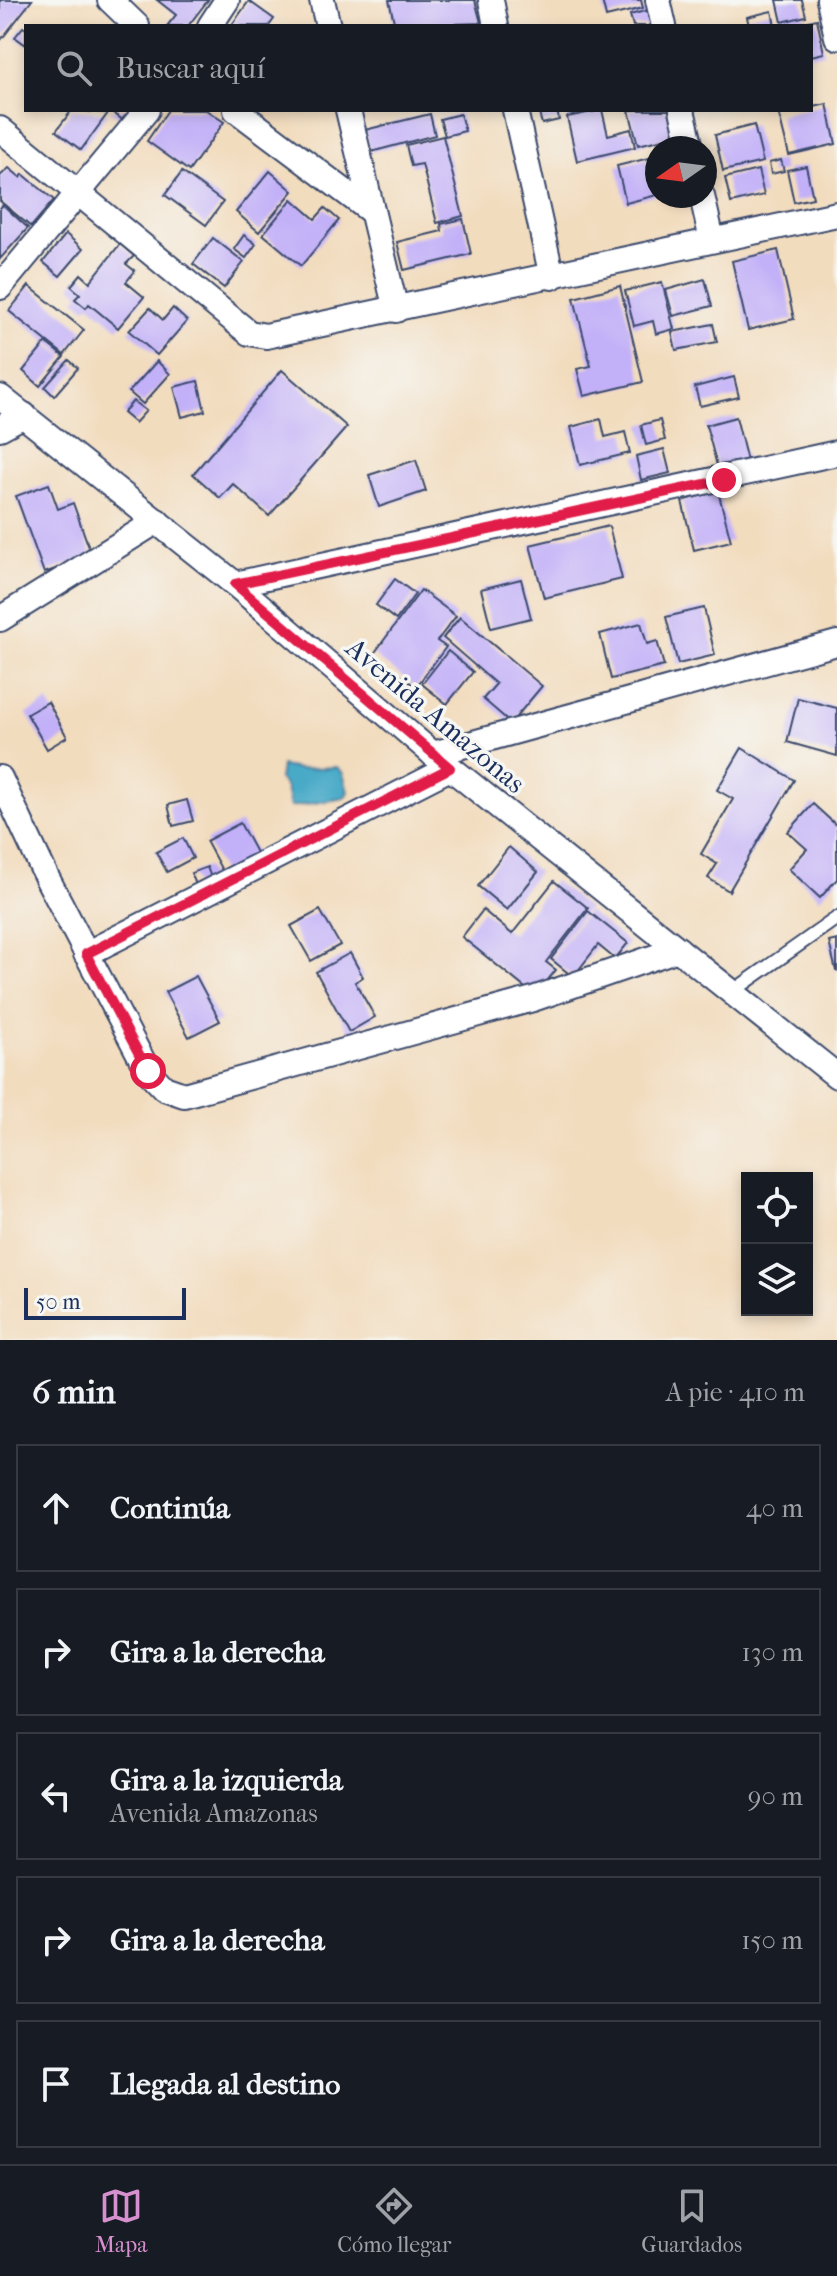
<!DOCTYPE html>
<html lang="es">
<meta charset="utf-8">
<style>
body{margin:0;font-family:"IM FELL French Canon",serif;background:#242831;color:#f1f3f6}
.controls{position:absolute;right:24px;bottom:24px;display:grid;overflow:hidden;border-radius:0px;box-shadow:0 4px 12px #0003}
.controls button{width:72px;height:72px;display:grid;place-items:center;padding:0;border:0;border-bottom:2px solid #363941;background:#171b24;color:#f1f3f6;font:40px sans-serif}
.compass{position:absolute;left:645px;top:136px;width:72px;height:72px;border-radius:50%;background:#171b24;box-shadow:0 4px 12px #0003;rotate:256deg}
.scale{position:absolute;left:24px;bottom:20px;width:162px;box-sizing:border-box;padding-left:8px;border:4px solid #1b2f5e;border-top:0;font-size:22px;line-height:28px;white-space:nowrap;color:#1b2f5e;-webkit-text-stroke:6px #f6f6f2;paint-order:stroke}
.stop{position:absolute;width:24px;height:24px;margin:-18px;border:6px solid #e11d48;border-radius:50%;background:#fff}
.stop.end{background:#e11d48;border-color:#fff;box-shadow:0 2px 8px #0008}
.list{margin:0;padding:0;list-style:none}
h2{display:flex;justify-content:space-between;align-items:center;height:104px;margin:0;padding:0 32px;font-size:34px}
h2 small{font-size:26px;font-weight:400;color:#9ea1a6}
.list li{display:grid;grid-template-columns:52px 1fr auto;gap:24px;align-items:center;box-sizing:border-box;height:128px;margin:0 16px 16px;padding:0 16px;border:2px solid #363941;border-radius:0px}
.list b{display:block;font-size:30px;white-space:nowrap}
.list p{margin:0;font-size:26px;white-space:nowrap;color:#9ea1a6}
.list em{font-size:26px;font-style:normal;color:#9ea1a6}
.icon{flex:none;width:44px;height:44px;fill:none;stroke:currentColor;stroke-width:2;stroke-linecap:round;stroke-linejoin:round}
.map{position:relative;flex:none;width:837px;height:1340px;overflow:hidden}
.search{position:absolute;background:#171b24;box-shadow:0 4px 12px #0003;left:24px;right:24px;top:24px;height:88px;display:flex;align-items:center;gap:20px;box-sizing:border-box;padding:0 28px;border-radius:0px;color:#9ea1a6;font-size:30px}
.sheet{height:824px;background:#171b24}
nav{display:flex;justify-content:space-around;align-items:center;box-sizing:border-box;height:112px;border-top:2px solid #363941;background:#171b24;font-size:22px;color:#9ea1a6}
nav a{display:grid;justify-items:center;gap:4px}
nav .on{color:#d690ce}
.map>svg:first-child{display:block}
</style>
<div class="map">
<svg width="837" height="1340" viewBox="0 0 837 1340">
<rect width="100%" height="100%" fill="#f6f6f2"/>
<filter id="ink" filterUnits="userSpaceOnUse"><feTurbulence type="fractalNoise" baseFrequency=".0125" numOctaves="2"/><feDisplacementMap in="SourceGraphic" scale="16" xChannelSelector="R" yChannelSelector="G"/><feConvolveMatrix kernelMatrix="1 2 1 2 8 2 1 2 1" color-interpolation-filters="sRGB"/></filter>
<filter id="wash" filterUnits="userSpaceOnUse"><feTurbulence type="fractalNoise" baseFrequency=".006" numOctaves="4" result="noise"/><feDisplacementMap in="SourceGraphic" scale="32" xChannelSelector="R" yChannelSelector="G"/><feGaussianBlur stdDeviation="1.8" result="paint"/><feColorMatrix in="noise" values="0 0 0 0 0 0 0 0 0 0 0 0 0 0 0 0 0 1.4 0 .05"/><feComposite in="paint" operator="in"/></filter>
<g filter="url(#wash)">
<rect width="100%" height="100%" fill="#f2dcbe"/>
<!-- water -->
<polygon fill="#49aac8" stroke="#326c93" stroke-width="2" points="281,766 299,769 337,767 343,773 348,792 344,798 290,807 286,788 279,779"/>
<g id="blocks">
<!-- building -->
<g fill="#c2b0f8">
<polygon points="0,0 32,0 0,41"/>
<polygon points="157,0 208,0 188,26 167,26 176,15"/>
<polygon points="389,0 475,0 481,23 395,26"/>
<polygon points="602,0 641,0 643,8 606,17"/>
<polygon points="777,0 802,0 806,16 782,22"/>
<polygon points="249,1 274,19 269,26 231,26"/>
<polygon points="649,10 653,26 633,26 630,15"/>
<polygon points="772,11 775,26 749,26 747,17"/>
<polygon points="817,19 824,53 811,56 811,26 791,25"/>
<polygon points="23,27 26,29 26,45 15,37"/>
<polygon points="827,104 836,144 789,155 779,115"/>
<polygon points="72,110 108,113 81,150 56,131"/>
<polygon points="109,110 130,110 123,120"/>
<polygon points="168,110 206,110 224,122 189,171 147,141"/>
<polygon points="538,110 557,110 559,120 542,124"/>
<polygon points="602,110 608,135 631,129 635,147 577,161 567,117"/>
<polygon points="629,110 669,110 676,136 638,145"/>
<polygon points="430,114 435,135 371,152 365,130"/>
<polygon points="460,114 465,131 445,136 440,119"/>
<polygon points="754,125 763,162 723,171 715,135"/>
<polygon points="443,136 463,216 437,223 422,164 411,166 406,145"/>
<polygon points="657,156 657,195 626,203 617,166"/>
<polygon points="781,160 784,171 771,174 769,163"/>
<polygon points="806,166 813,198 794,202 787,170"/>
<polygon points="9,168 21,178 23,174 54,200 31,227 0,201 0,176"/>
<polygon points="758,170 764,195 731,203 725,178"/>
<polygon points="270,171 293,191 259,232 236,212"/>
<polygon points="182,172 223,202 206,225 165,195"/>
<polygon points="292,199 315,219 325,208 339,220 301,266 263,234"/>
<polygon points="3,205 28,228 0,259 0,208"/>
<polygon points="463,219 471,254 404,270 397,242 442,231 441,224"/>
<polygon points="66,234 83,249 60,276 43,262"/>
<polygon points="244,235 256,244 246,258 234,249"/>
<polygon points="213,238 244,262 224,288 193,264"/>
<polygon points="120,244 134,256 126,264 135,271 126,282 144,297 118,328 89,304 86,308 75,299 80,294 71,286 81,274 90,282"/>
<polygon points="778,250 794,319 748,330 732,261"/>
<polygon points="705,279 712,306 673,316 666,290"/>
<polygon points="662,282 674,329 656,334 653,321 634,326 625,291"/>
<polygon points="29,286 84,330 64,355 9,311"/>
<polygon points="620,286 643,382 584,396 577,369 591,366 574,298"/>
<polygon points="150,308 163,320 173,308 187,321 157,355 129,331"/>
<polygon points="713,324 717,342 676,350 672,332"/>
<polygon points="46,343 64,357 40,386 23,371"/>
<polygon points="69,360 78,368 54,396 45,387"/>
<polygon points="157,361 170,374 143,404 129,392"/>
<polygon points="282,370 347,427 269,516 233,484 220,498 193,474"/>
<polygon points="734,377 739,397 700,406 695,387"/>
<polygon points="198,381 205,411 182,417 174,387"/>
<polygon points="133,401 146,411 135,423 123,413"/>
<polygon points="736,417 748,465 719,473 706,425"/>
<polygon points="601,419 605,437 625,432 630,453 580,465 571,427"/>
<polygon points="660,420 665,440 646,445 641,425"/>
<polygon points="664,449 670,473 641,480 636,456"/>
<polygon points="416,460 426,491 379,507 369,475"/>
<polygon points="49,484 58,509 73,503 92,556 44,573 16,496"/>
<polygon points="718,491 731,541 694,550 682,501"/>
<polygon points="609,526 622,579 544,598 530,545"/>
<polygon points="395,579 415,594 396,620 376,605"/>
<polygon points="521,579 531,618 491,628 481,589"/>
<polygon points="421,590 456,616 437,641 446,647 416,687 373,655"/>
<polygon points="704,608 715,655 678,664 666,617"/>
<polygon points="460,617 542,686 511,723 483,699 496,684 443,638"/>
<polygon points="641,623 647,644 657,641 664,666 611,679 600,634"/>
<polygon points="448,651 473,672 447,704 422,684"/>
<polygon points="798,698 837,708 837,756 787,742"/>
<polygon points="48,702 67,737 47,749 27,714"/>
<polygon points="742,748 794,780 729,891 708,878 717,864 701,854 733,799 717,790"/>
<polygon points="187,800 193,821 173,826 168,805"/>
<polygon points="813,804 837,826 837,879 820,898 789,869 807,849 788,832"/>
<polygon points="240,823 259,858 225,876 206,841"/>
<polygon points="183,838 193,858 167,872 156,852"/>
<polygon points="509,847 538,872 507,910 478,886"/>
<polygon points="207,867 213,883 198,889 191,873"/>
<polygon points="554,881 588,908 546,962 556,970 535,996 462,937 483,910 512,934"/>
<polygon points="320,910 340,945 311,961 291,926"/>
<polygon points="588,911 628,943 615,959 598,945 573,977 551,959"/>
<polygon points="837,940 837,971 836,971 829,942"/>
<polygon points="350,953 363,977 355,982 375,1017 349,1032 316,972"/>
<polygon points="196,976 220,1021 189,1037 165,992"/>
</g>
</g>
</g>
<g filter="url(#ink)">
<use href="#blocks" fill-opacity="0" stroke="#3b496c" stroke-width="2"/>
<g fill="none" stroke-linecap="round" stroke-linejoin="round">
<defs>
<polyline id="service" points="732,992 837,918"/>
<g id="minor">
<polyline points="110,0 137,26"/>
<polyline points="322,0 328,26"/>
<polyline points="491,0 496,26"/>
<polyline points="658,0 664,26"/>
<polyline points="829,0 837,37"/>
<polyline points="210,26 227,0"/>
<polyline points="236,110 372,212"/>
<polyline points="348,110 396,310"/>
<polyline points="515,110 552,277"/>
<polyline points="682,110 691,148"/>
<polyline points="0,129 249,333 266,336 837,214"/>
<polyline points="702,196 712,240"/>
<polyline points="0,287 147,110"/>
<polyline points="0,397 235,584 433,754 837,1076"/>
<polyline points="0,428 24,415"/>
<polyline points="235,584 837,453"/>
<polyline points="0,619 157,521"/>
<polyline points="433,754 837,643"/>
<polyline points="0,778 46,876 148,1071 164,1088 184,1095 533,999 678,949"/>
<polyline points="86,954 450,768"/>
</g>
</defs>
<!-- service casing -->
<use href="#service" stroke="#3b496c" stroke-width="16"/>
<!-- minor casing -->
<use href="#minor" stroke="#3b496c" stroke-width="28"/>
<!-- service -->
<use href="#service" stroke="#fff" stroke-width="12"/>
<!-- minor -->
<use href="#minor" stroke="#fff" stroke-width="24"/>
</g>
</g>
<g fill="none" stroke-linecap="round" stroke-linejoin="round" filter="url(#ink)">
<!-- route -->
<polyline stroke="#e11d48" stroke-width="10" points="148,1071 86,954 450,768 235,584 724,480"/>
</g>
<g text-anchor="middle" stroke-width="7" stroke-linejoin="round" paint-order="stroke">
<!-- street labels -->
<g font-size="28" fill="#1b2f5e" stroke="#f6f6f2">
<text transform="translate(436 715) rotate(40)" y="10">Avenida Amazonas</text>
</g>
</g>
</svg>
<div class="controls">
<button><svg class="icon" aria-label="locate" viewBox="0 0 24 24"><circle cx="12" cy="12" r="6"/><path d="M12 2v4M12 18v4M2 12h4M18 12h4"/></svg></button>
<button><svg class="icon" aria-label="layers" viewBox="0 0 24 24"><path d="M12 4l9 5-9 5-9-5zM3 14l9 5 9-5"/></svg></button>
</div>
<svg class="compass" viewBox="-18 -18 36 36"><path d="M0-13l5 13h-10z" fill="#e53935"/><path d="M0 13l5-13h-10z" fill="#9ea1a6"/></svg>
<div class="scale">50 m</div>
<div class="stop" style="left:148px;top:1071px"></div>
<div class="stop end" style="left:724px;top:480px"></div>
<div class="search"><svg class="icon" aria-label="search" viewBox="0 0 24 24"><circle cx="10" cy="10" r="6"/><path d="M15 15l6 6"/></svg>Buscar aquí</div>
</div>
<section class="sheet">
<h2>6 min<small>A pie · 410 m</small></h2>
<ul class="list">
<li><svg class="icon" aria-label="ahead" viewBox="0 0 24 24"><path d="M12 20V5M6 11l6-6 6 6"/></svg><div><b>Continúa</b></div><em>40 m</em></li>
<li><svg class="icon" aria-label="right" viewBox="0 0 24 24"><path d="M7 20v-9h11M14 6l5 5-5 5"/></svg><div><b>Gira a la derecha</b></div><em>130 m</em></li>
<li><svg class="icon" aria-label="left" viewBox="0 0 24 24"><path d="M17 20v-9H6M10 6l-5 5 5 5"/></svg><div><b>Gira a la izquierda</b><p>Avenida Amazonas</p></div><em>90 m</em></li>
<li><svg class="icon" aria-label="right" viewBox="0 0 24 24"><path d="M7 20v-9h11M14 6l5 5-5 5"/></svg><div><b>Gira a la derecha</b></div><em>150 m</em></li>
<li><svg class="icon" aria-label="arrive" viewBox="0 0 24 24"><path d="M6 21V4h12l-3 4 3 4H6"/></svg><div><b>Llegada al destino</b></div></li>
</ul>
</section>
<nav>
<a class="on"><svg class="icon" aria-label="map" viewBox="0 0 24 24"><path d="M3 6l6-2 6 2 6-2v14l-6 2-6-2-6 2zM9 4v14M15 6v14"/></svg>Mapa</a>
<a><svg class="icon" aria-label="directions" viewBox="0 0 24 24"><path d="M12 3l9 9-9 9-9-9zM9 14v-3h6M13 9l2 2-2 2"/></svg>Cómo llegar</a>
<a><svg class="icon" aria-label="saved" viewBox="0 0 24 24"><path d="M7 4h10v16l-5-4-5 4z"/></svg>Guardados</a>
</nav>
